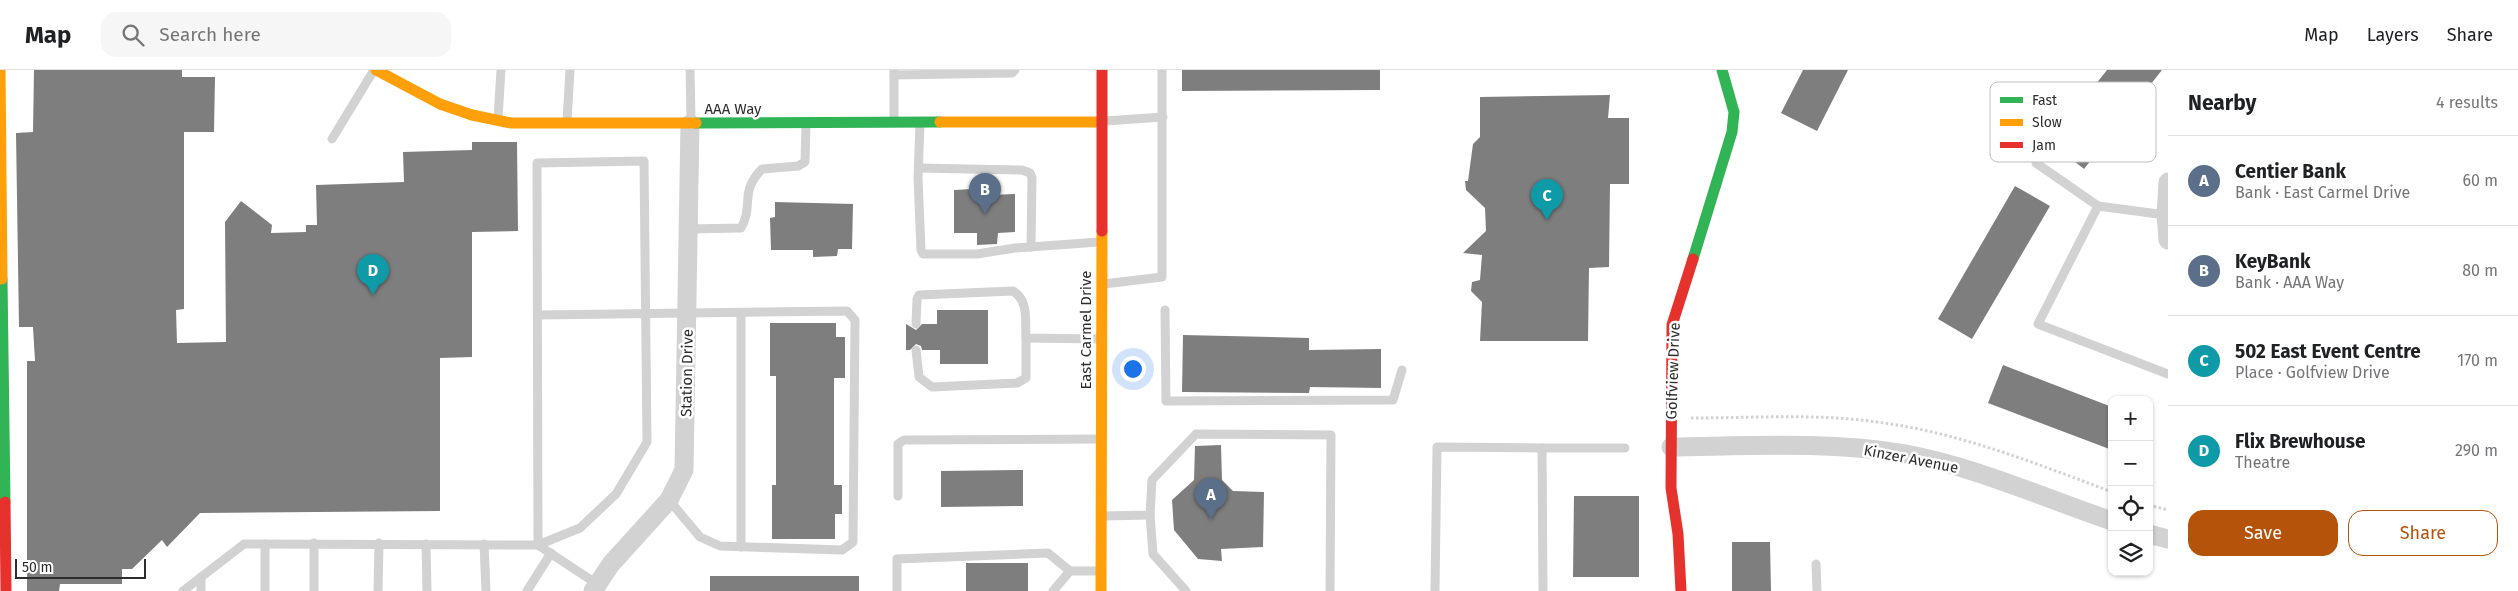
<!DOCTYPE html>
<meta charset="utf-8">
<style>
body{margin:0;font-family:"Fira Sans",sans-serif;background:#f6f6f6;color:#202124}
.controls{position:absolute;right:15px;bottom:15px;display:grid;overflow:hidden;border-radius:10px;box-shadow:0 1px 4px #0004}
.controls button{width:45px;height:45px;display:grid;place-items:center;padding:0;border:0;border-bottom:1px solid #e0e0e0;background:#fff;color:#202124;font:25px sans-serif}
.scale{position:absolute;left:15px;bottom:12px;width:131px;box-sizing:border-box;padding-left:5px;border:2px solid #2d2d2d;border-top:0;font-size:14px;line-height:18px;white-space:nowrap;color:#2d2d2d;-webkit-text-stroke:4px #fff;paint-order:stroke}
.you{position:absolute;left:1132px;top:298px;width:18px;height:18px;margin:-12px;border:4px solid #fff;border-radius:50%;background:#1a73e8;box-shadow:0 0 0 8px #1a73e833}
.badge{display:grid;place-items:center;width:32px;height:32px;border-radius:50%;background:#b45309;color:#fff;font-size:16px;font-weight:700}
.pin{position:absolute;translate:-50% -41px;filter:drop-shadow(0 1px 2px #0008)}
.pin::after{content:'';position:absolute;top:26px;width:18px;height:15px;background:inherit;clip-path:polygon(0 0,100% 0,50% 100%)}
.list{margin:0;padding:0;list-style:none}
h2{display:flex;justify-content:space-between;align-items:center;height:65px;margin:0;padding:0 20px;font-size:21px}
h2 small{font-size:16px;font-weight:400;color:#757577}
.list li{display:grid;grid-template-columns:32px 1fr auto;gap:15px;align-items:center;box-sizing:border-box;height:90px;padding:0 20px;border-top:1px solid #e0e0e0}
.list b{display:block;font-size:19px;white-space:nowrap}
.list p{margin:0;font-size:16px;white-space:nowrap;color:#757577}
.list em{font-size:16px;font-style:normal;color:#757577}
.actions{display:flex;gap:10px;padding:15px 20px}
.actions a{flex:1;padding:11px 0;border:1px solid #b45309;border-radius:15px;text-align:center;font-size:18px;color:#b45309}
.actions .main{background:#b45309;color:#fff}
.icon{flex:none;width:28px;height:28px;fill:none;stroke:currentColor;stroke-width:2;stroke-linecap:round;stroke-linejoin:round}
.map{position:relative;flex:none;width:2168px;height:521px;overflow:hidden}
header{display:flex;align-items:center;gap:30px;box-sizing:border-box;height:70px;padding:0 25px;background:#fff;border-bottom:1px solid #e0e0e0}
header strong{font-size:24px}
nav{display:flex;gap:28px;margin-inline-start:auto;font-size:18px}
.search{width:350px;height:45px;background:#f6f6f6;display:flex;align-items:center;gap:12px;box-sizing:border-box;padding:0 18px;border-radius:15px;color:#757577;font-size:19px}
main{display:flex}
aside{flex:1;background:#fff}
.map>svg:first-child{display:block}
</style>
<header>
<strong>Map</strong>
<div class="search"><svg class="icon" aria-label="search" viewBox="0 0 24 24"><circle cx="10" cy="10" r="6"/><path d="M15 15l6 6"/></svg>Search here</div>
<nav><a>Map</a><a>Layers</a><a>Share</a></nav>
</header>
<main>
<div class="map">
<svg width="2168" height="521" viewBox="0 0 2168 521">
<rect width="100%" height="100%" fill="#fff"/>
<!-- building -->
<g fill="#7e7e7e">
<polygon points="34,0 182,0 182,7 215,7 214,62 184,62 184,239 176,240 177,273 226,272 225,152 241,131 272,155 271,163 306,162 306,155 317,155 316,115 404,112 403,82 472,80 472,72 517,72 518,161 472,162 472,287 440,288 440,441 200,443 167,477 162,470 132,499 122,499 122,514 60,514 59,521 27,521 27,291 35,291 33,257 19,257 16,63 33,62"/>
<polygon points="1182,0 1380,0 1380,20 1182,21"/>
<polygon points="1803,0 1848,0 1817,61 1781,43"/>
<polygon points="2107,0 2162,0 2084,99 2050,72"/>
<polygon points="1610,25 1608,48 1629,48 1629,114 1610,114 1609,197 1589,198 1588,271 1480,271 1482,232 1471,221 1472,212 1480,210 1482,185 1463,183 1486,161 1485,138 1466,120 1465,111 1468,111 1473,74 1480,67 1480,27"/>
<polygon points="2015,116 2050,136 1972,269 1938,249"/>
<polygon points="991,118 990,125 1015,124 1015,162 998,163 997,174 977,175 977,163 954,163 954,120"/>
<polygon points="775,132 853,134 852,179 838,179 837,186 813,187 813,180 771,180 770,148 775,147"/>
<polygon points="937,240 988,240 988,294 940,294 940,280 922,280 921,276 916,274 910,280 906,280 906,254 916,260 922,254 937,254"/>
<polygon points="770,253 836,253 836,267 845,267 845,308 834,308 834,415 842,415 842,444 835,444 835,469 772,469 772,415 776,415 776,306 770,306"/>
<polygon points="1183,265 1309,268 1309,280 1381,279 1381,318 1310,317 1309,323 1182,322"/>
<polygon points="2003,295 2112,337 2112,380 1988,333"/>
<polygon points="1221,375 1222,410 1233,421 1264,422 1263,477 1221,479 1222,491 1198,489 1174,460 1172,430 1194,410 1195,376"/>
<polygon points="1023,400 1023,436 941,437 941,401"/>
<polygon points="1574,426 1639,426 1639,507 1573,507"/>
<polygon points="1732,472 1770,472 1771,521 1732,521"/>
<rect x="966" y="493" width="62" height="28"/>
<rect x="710" y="506" width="149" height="15"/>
</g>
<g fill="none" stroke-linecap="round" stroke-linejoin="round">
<!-- path -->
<g stroke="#d2d2d2" stroke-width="3" stroke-dasharray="2.5 2.5" stroke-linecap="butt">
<path d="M1691 348C1755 348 1820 343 1884 353 1963 364 2037 394 2112 422"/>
<polyline points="2149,435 2168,440"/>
</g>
<!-- lane -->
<g stroke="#d2d2d2" stroke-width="9">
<polyline points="690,0 691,50"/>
<polyline points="894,5 1012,3 1015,0"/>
<polyline points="498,48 501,0"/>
<polyline points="567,51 570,0"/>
<polyline points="894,51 894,1"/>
<polyline points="1105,51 1163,47"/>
<polyline points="920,54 918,108 921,180 923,184 977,184 1015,178 1099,172"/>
<polyline points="332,69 374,0"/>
<polyline points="2036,93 2098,136"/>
<polyline points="919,98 1022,100 1030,103 1032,108 1031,177"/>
<polyline points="2166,145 2098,136 2038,254 2168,304"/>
<path d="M688 159 741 158C754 136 739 122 762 99L798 96 805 92 806 54"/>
<polyline points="1104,214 1162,207 1162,0"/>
<polyline points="1165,240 1166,331 1393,330 1402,300"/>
<polyline points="539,245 847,241 855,250 853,472 842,480 720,476 700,467 669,430"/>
<path d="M916 254 917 229 919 225 1013 221C1029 230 1025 252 1026 268L1101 269"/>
<polyline points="916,280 919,307 932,317 1017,313 1026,308 1026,268"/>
<polyline points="898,426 898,374 904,370 1100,369"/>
<polyline points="1150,445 1153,484 1186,521"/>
<polyline points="1103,446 1150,445 1152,410 1196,364 1331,365 1330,521"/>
<polyline points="314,473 314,521"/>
<polyline points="265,474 265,521"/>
<polyline points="426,474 427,521"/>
<polyline points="484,474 486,521"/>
<polyline points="538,475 597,514"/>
<polyline points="741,477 741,243"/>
<polyline points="1816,494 1817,521"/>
<polyline points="201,507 201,521"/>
<polyline points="183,521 244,474 538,475 580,458 616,424 647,372 644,91 537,93 538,475"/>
<polyline points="378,521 379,473"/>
<polyline points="527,521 551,483"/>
<polyline points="897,521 897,489 1048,483 1070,501 1098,501"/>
<polyline points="1053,521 1070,501"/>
<polyline points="1435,521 1437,377 1542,378"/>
<polyline points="1543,521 1542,378 1625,378"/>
</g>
<!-- street -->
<g stroke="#d2d2d2" stroke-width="19">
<polyline points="2168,112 2166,145 2168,170"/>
<path d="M1671 377C1749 376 1829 371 1906 384 1976 397 2044 428 2112 451"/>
<polyline points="2149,464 2168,469"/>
<polyline points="593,521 611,494 669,430 684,400 690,54"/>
</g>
<!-- fast -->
<g stroke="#30b455" stroke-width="11">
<polyline points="696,53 940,52"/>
<polyline points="1693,189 1732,62 1734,42 1722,0"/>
<polyline points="2,209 5,432"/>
</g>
<!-- slow -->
<g stroke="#ff9f0a" stroke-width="11">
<polyline points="0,0 2,209"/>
<polyline points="376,0 440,34 472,45 511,53 696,53"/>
<polyline points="940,52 1102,52"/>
<polyline points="1101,521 1102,161"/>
</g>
<!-- jam -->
<g stroke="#e5322d" stroke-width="11">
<polyline points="1102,161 1102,0"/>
<polyline points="5,432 6,521"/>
<polyline points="1681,521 1678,464 1671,418 1672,255 1693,189"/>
</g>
</g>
<g text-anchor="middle" stroke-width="5" stroke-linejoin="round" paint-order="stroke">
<!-- street labels -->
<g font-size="15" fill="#2d2d2d" stroke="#fff">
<text x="733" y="44">AAA Way</text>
<text transform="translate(1086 260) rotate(-90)" y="5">East Carmel Drive</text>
<text transform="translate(1673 301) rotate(-88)" y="5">Golfview Drive</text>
<text transform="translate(687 303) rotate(-89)" y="5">Station Drive</text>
<text transform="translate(1911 389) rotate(11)" y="5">Kinzer Avenue</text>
</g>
</g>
<!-- legend -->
<rect x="1990" y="12" width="166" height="80" rx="8" fill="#fff" stroke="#c0c0c0" stroke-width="1"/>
<rect x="2000" y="27" width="23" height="6" fill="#30b455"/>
<rect x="2000" y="49" width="23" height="7" fill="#ff9f0a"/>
<rect x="2000" y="72" width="23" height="6" fill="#e5322d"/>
<g font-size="14" fill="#2d2d2d">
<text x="2032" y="35">Fast</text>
<text x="2032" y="57">Slow</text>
<text x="2032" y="80">Jam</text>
</g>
</svg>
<div class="controls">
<button>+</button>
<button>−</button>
<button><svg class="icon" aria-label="locate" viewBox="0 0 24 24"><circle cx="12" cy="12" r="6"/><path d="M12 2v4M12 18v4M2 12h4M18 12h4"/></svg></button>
<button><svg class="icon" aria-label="layers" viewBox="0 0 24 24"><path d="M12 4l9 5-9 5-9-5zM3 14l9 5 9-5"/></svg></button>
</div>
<div class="scale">50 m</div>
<div class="you"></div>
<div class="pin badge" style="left:1211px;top:449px;background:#5c6f8a">A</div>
<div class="pin badge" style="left:985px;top:144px;background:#5c6f8a">B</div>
<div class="pin badge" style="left:1547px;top:150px;background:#0f9aa8">C</div>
<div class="pin badge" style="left:373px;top:225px;background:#0f9aa8">D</div>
</div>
<aside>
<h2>Nearby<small>4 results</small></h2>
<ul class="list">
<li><span class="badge" style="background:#5c6f8a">A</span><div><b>Centier Bank</b><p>Bank · East Carmel Drive</p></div><em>60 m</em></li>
<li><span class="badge" style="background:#5c6f8a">B</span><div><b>KeyBank</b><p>Bank · AAA Way</p></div><em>80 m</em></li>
<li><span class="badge" style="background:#0f9aa8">C</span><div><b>502 East Event Centre</b><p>Place · Golfview Drive</p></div><em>170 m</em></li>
<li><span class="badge" style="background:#0f9aa8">D</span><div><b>Flix Brewhouse</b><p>Theatre</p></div><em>290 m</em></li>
</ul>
<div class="actions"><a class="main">Save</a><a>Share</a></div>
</aside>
</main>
